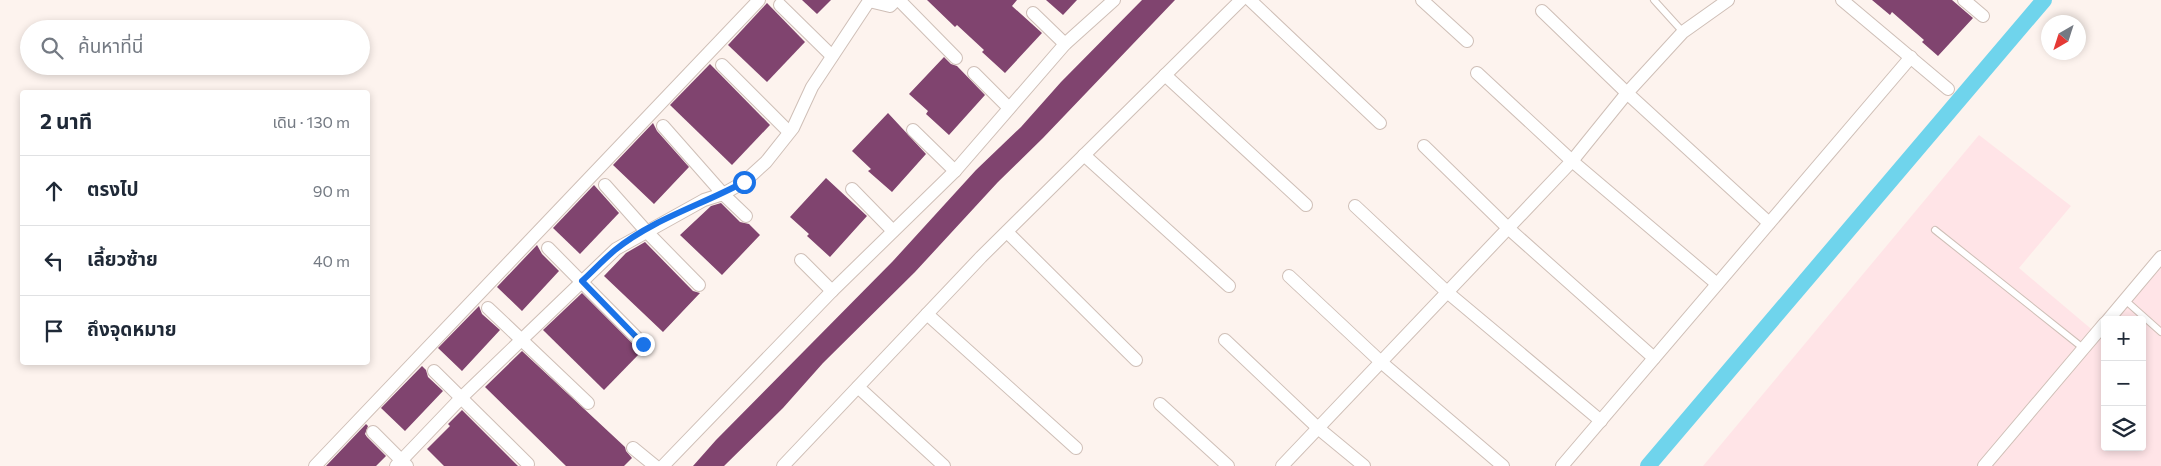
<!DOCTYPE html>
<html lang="th">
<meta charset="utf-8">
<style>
body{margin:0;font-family:Commissioner,"Noto Sans Thai",sans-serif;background:#f2f2f3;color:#1f2937}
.controls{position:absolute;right:15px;bottom:15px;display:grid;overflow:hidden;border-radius:5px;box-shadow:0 2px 8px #0003}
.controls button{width:45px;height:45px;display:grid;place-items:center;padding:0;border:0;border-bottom:1px solid #e0e1e3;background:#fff;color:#1f2937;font:25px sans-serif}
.compass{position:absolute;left:2041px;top:15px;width:45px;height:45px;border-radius:50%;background:#fff;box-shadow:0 2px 8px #0003;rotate:219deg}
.stop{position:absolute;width:15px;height:15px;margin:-11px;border:4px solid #1a73e8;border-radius:50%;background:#fff}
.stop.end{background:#1a73e8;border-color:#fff;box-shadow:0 1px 5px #0008}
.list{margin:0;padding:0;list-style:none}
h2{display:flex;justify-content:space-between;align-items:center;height:65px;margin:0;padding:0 20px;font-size:21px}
h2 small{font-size:16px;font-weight:400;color:#747a83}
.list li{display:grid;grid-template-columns:32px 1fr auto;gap:15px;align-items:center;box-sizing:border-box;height:70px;padding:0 20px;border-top:1px solid #e0e1e3}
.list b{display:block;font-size:19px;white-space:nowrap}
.list em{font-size:16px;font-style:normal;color:#747a83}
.icon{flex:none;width:28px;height:28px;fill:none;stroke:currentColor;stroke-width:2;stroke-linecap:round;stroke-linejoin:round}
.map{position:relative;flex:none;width:2161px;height:466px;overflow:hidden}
.search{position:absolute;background:#fff;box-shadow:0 2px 8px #0003;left:20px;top:20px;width:350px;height:55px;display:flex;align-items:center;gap:12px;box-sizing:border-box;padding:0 18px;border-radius:28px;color:#747a83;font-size:19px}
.panel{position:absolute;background:#fff;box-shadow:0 2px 8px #0003;left:20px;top:90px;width:350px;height:275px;border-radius:5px}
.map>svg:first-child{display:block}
</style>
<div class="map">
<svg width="2161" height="466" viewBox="0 0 2161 466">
<rect width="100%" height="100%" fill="#fdf3ee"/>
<!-- industrial -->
<polygon fill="#ffe4e7" points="1979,135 2071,206 2019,268 2096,333 2105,323 2105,447 2142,447 2142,320 2108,320 2161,257 2161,466 1703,466"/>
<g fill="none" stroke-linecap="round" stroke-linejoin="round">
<!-- canal -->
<polyline stroke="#6fd4ec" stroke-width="16" points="1648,466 2044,0"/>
</g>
<!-- building -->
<g fill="#80446f">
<polygon points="802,0 831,0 817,14"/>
<polygon points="927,0 1017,0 1012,6 1042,33 1005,73 982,52 984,50 957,25 955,27"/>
<polygon points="1046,0 1077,0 1063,15"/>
<polygon points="1142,0 1175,0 1043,138 998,182 915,272 823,363 783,408 724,466 693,466 716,440 893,261 976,170 1021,127 1061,82"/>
<polygon points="1872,0 1952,0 1973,18 1938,56 1922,42 1924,40 1892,12 1890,15"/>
<polygon points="767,3 805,42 767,82 728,45"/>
<polygon points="944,57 951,64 957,66 985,95 949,135 926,114 928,111 909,94"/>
<polygon points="710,64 770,125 732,165 670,105"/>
<polygon points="888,113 926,154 892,192 868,171 871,169 852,151"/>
<polygon points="653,123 657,131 689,167 654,204 613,165"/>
<polygon points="826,178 867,216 830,257 807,236 809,234 790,217"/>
<polygon points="594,185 619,213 580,254 553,228"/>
<polygon points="721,203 740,222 749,224 760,235 722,275 680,235 711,206"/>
<polygon points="645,242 693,291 700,293 663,332 604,276 626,253"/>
<polygon points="537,245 542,254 559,271 522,311 497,287"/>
<polygon points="582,293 641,352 604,390 543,330"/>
<polygon points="479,306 482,314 500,330 462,371 438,348"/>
<polygon points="522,351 625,447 626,451 632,458 624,466 566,466 485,387"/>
<polygon points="422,366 426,370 428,377 443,391 405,431 381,408"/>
<polygon points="462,410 518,466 444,466 427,449 450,426 448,424"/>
<polygon points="366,424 368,426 365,434 367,437 386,456 376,466 326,466"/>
</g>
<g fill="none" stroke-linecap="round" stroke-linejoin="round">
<defs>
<g id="service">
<polyline points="1654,0 1683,32"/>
<polyline points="1935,230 2083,348"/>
<polyline points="2125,300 2161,332"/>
</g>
<g id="minor">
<polyline points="899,0 956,58"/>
<polyline points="1250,0 1380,123"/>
<polyline points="1422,0 1467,41"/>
<polyline points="1842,0 1948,89"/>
<polyline points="1964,0 1983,16"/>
<polyline points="869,1 890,6 896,0"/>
<polyline points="780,5 832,56"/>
<polyline points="1542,11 1627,93 1769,223"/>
<polyline points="1033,13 1065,44"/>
<polyline points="722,65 789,132"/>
<polyline points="974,73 1009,108"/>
<polyline points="1477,73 1572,161 1717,284"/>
<polyline points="1165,75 1306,205"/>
<polyline points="663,126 723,194 746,216"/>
<polyline points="913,130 955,171"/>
<polyline points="1424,146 1508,228 1654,358"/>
<polyline points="1084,155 1229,286"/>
<polyline points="605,185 646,231 699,285"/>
<polyline points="852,189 893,231"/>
<polyline points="1355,206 1447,292 1601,421"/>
<polyline points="1007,232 1136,360"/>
<polyline points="548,248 643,344"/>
<polyline points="801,260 832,291"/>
<polyline points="1289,276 1381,362 1503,466"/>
<polyline points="488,308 588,403"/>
<polyline points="927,314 1076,448"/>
<polyline points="2108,320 2161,257"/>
<polyline points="1225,340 1318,428 1364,466"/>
<polyline points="434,371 528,464"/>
<polyline points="858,387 944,466"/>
<polyline points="1160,404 1228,466"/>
<polyline points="373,432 407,466"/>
<polyline points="633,448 655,466"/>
<polyline points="315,466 759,0"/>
<polyline points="396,466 462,397 616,249 704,200 723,194 744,182 766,162 793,128 812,87 869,1"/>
<polyline points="663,466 832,291 955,171 1065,44 1114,0"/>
<polyline points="783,466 981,257 1241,0"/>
<polyline points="1282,466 1572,161 1627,93 1683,32 1728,0"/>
<polyline points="1562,466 1911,57"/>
<polyline points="1984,466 2105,323"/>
</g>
</defs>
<!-- service casing -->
<use href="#service" stroke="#cfbfb7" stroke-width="8"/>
<!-- minor casing -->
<use href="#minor" stroke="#cfbfb7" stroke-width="14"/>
<!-- service -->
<use href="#service" stroke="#fff" stroke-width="6"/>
<!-- minor -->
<use href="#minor" stroke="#fff" stroke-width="12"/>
</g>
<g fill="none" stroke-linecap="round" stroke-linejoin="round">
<!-- route -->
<path stroke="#1a73e8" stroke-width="6" d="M643 344 582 281C593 271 603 260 615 250 653 219 702 205 744 182"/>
</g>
</svg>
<div class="controls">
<button>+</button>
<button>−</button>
<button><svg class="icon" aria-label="layers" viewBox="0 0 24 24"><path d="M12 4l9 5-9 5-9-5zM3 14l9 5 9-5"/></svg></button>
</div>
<svg class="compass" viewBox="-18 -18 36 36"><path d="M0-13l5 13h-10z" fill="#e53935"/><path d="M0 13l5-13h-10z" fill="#747a83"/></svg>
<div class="stop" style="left:744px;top:182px"></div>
<div class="stop end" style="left:643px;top:344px"></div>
<div class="search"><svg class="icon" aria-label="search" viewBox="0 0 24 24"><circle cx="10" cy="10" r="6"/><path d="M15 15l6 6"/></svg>ค้นหาที่นี่</div>
<section class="panel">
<h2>2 นาที<small>เดิน · 130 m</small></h2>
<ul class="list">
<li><svg class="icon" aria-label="ahead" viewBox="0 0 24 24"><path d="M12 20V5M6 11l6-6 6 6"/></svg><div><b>ตรงไป</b></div><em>90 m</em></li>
<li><svg class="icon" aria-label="left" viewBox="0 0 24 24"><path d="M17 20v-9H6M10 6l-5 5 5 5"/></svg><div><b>เลี้ยวซ้าย</b></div><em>40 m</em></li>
<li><svg class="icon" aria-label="arrive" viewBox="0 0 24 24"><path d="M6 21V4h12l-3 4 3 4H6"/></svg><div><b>ถึงจุดหมาย</b></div></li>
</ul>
</section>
</div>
